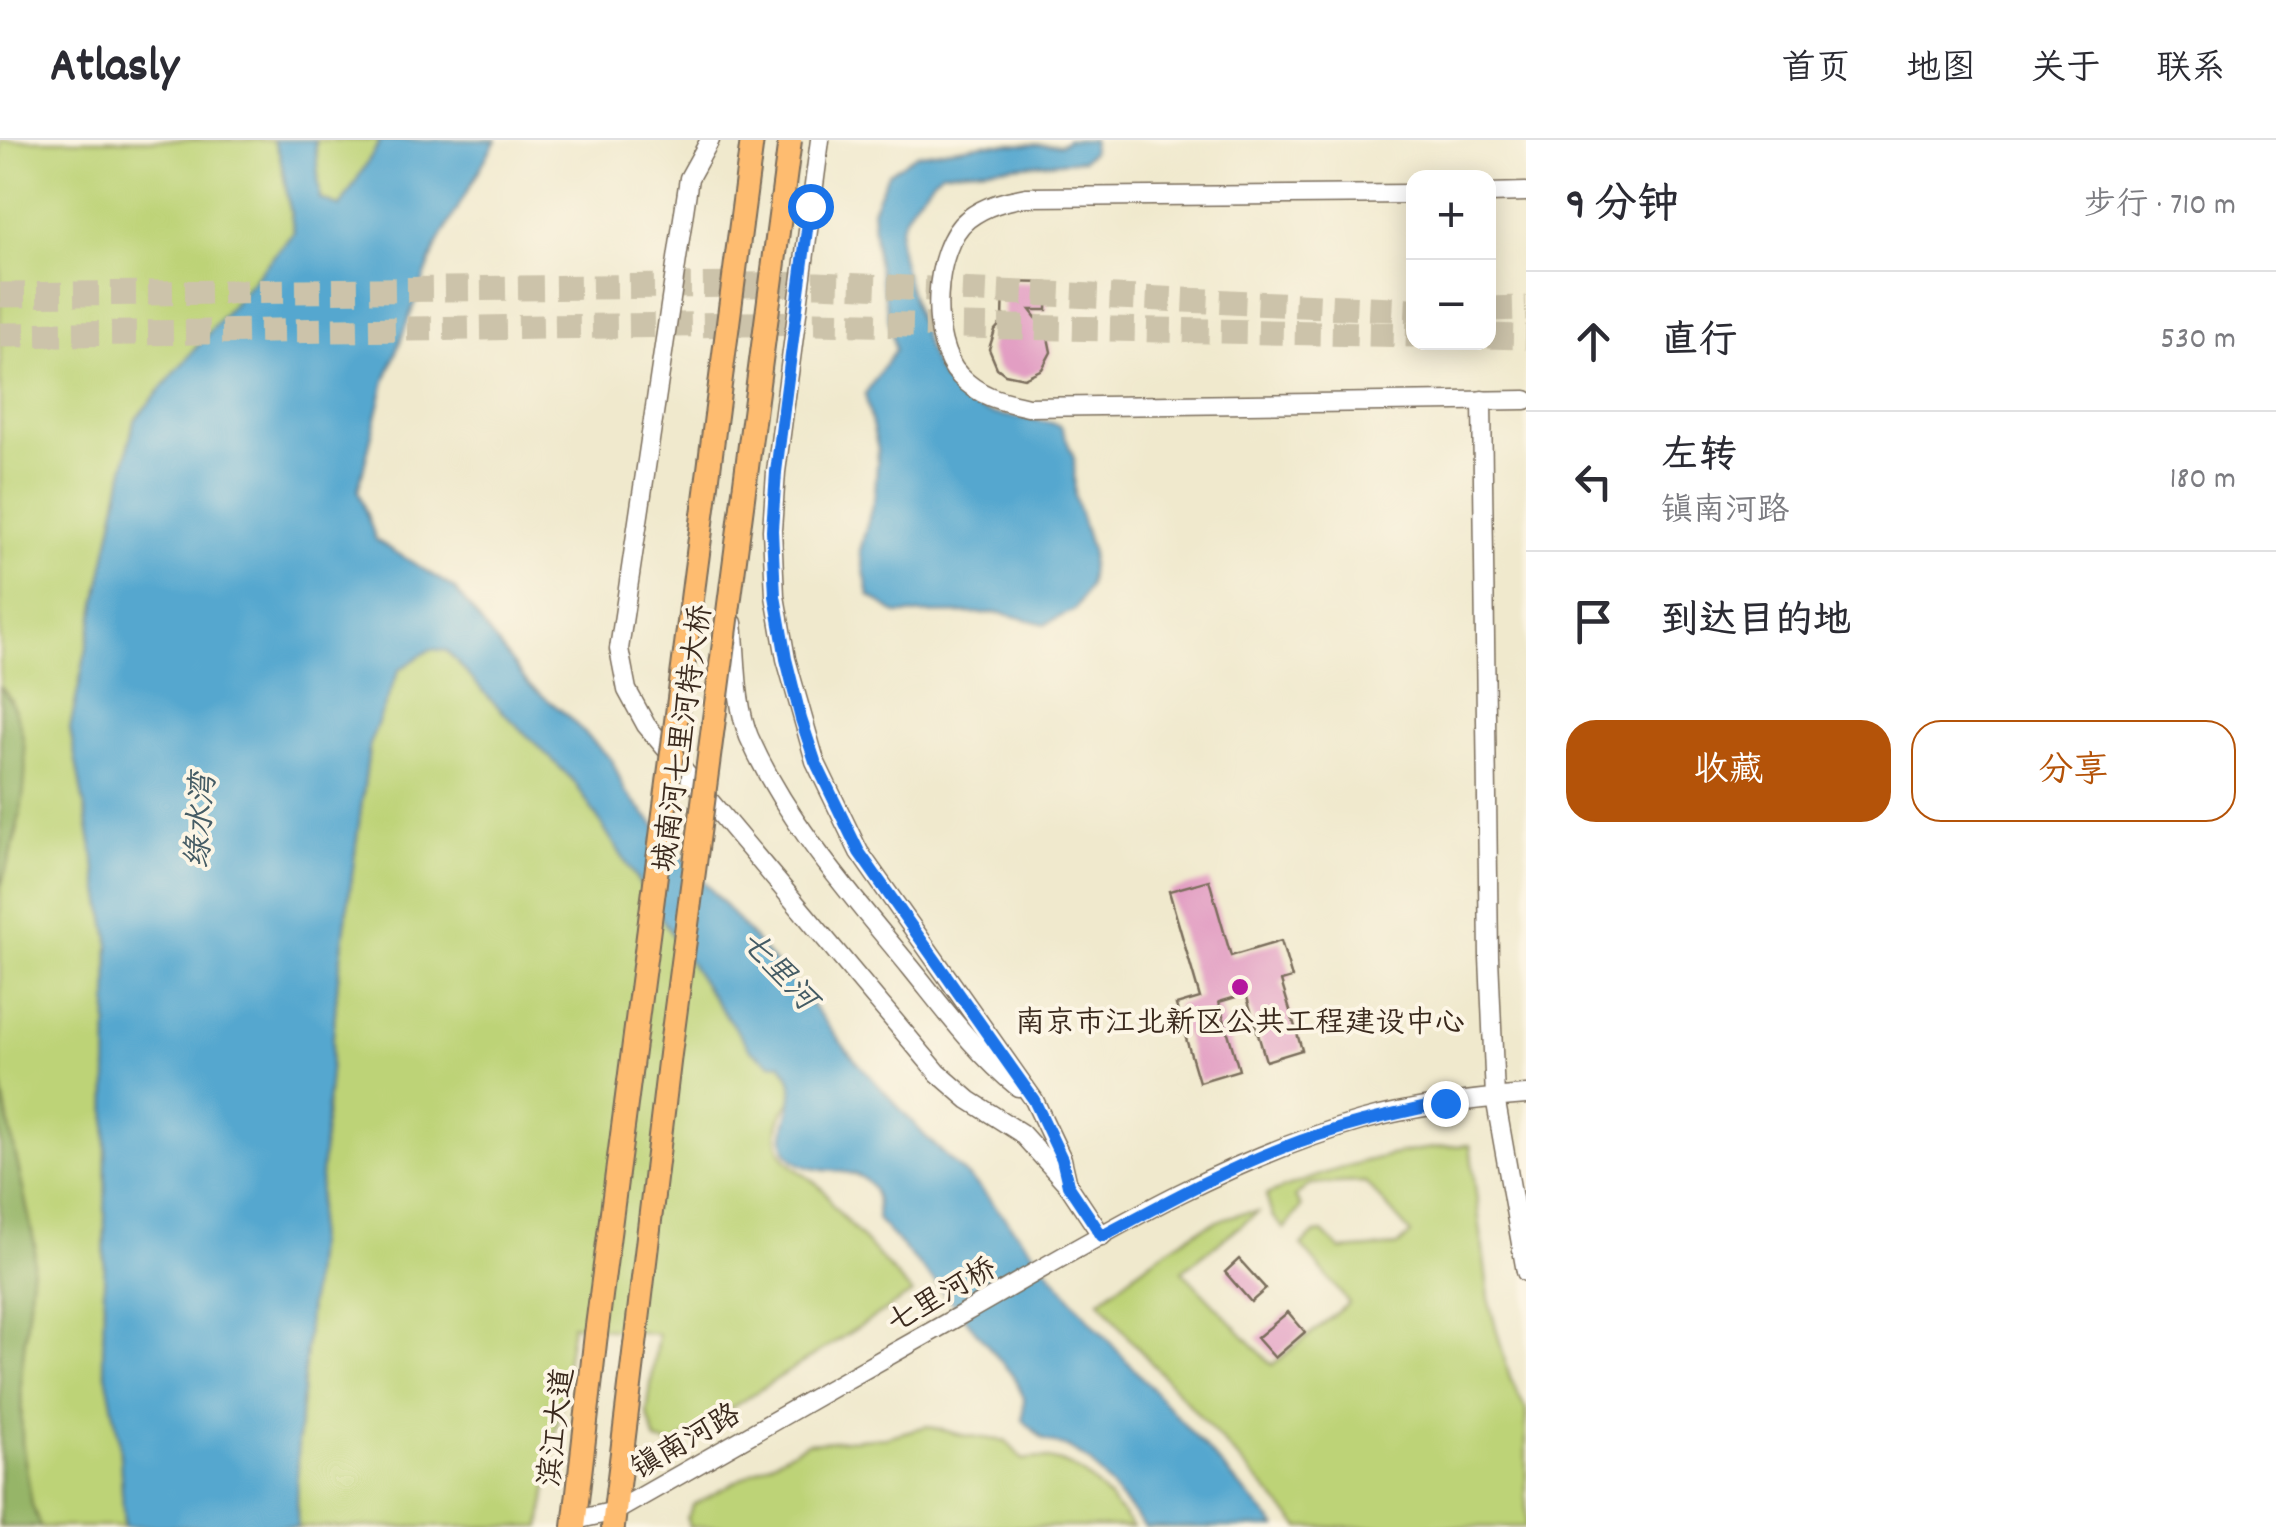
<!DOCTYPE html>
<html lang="zh">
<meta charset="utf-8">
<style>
body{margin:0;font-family:Dekko,"LXGW WenKai TC",sans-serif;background:#f2f2f3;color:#2b2b33}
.controls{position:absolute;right:30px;top:30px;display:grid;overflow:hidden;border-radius:20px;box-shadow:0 5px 25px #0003}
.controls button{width:90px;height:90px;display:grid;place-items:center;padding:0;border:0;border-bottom:2px solid #e1e1e2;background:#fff;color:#2b2b33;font:50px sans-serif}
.stop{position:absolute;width:30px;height:30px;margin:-22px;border:8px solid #1a73e8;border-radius:50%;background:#fff}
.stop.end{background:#1a73e8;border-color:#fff;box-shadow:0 2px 10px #0008}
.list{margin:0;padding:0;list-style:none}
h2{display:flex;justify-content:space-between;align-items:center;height:130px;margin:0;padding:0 40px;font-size:42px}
h2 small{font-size:32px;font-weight:400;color:#7c7c81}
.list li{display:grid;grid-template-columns:65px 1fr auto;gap:30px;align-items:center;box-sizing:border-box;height:140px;padding:0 40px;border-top:2px solid #e1e1e2}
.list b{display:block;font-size:38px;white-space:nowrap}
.list p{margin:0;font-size:32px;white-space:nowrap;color:#7c7c81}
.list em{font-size:32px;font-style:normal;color:#7c7c81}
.actions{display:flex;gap:20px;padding:30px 40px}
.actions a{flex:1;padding:22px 0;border:2px solid #b45309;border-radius:30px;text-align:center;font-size:35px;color:#b45309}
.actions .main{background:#b45309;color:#fff}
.icon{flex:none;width:55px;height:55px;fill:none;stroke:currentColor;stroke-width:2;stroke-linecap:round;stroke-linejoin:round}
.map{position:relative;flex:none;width:1526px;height:1387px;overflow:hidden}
header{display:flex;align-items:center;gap:60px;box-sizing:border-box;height:140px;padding:0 50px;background:#fff;border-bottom:2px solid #e1e1e2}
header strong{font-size:48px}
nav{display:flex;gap:55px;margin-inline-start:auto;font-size:35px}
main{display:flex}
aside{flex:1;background:#fff}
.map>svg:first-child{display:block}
</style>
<header>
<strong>Atlasly</strong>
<nav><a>首页</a><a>地图</a><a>关于</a><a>联系</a></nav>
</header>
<main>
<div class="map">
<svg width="1526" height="1387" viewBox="0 0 1526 1387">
<rect width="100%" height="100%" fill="#fcf5e5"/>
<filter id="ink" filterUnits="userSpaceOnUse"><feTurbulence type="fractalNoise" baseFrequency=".01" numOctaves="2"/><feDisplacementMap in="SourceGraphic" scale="20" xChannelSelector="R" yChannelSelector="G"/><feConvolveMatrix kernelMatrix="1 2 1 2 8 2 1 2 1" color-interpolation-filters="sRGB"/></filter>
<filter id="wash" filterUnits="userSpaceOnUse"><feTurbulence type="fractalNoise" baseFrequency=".0048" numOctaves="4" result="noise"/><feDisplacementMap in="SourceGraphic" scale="40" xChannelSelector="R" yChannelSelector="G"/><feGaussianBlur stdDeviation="2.25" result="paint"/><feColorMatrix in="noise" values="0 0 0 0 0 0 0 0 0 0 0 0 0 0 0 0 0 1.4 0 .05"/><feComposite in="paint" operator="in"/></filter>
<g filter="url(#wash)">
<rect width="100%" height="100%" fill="#f0e9cd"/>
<!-- green -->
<g fill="#bdd377" stroke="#7c7e4a" stroke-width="2.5">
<polygon points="0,0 273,0 280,15 294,92 134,281 70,589 109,799 103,1219 119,1299 124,1387 40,1387 32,1365 22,1303 21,1235 35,1106 3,956 0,925 0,749 18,689 11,560 0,546"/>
<polygon points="315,0 381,0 341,67 320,59"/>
<path d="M431 508 447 511 491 560 574 641 708 851 752 910 782 924 792 942V960C775 977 771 1008 792 1025 808 1040 824 1043 832 1065L912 1153 673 1305 656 1301 647 1273 658 1194 572 1185 541 1387H297L298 1300 338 839 370 602 399 530Z"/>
<path d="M1470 1005 1490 1166 1510 1238 1526 1270V1387H1300L1129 1198 1100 1160C1139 1130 1207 1071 1258 1072L1182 1131 1272 1225 1349 1163 1301 1105 1315 1093 1323 1092 1341 1110 1398 1106 1411 1094 1365 1042 1310 1044 1295 1057 1301 1067 1284 1089 1272 1076 1266 1055C1336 1028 1394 1008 1470 1005Z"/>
<path d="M927 1286 962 1295 1006 1301 1023 1320C1074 1309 1104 1353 1133 1387H689L687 1378 693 1365 807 1303 886 1297Z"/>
</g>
<!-- forest -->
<g fill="#96b568" stroke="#687043" stroke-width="2.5">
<path d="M0 546C46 603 19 686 0 749Z"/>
<polygon points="0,925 3,956 35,1106 21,1235 22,1303 32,1365 40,1387 0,1387"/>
</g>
<!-- water -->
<g fill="#54a7cf" stroke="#486876" stroke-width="2.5">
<path d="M273 0H315L320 59 340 67 381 0H496L436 107 385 241 358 351 376 400 455 449 529 545 562 571 612 620 625 651 817 871 850 914 926 997 980 1048 1087 1177 1277 1387H1145L1090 1322 1069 1308 1044 1300 1023 1280 1024 1258 1013 1236 940 1148 877 1079C882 1012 823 1043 794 1020 770 1000 796 970 792 945 791 938 786 931 782 924L770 923 751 910 708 851 574 641 491 560 447 511 431 509 399 530 370 602 338 839 298 1300 297 1387H124L119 1299 103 1219 109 799 70 589 134 281 294 92 280 15Z"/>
<path d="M1067 0H1093L1092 12 1083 20 941 32C925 49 901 72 899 97 897 114 928 217 938 232 943 241 956 253 964 260 990 282 1032 274 1061 286L1074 318 1075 357 1092 413 1089 446 1075 470 1045 484 1001 473 897 474 869 455 860 411 875 354 878 310 865 254 895 210 876 115 872 70 888 34 915 15 984 4 1060 5Z"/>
</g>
<g id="blocks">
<!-- building -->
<g fill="#e29ec3">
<polygon points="1004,142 1048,143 1047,170 1030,170 1047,192 1051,212 1042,229 1024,238 1005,234 997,228 989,209 995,190 1003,181"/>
<polygon points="1209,740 1231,816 1281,801 1292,838 1281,841 1302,910 1266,921 1246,854 1219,862 1239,930 1199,942 1176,865 1200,858 1169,751"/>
<polygon points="1239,1119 1266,1149 1251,1162 1225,1132"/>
<polygon points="1288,1172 1305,1192 1275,1218 1257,1198"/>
</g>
</g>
</g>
<g filter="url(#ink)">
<use href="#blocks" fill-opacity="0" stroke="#7a6d5b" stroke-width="2.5"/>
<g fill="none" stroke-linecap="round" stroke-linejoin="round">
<!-- highway-tunnel -->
<g stroke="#ccc3aa" stroke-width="25" stroke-dasharray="25 12" stroke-linecap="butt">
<polyline points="0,155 818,144 1414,170"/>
<polyline points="1488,169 1526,168"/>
<polyline points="0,195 816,183 1414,195"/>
<polyline points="1488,196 1526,197"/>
</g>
<defs>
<g id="minor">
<polyline points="710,0 689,38 619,509 627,550 646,585 938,933 969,960 1021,993 1068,1045 1102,1096"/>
<polyline points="820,0 776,332 772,390 775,456 786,519 815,621 859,712 1034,960 1062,1019 1068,1045"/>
<polyline points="1488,53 1526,52"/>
<path d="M1414 54 1026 57C1005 61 986 65 968 79 932 107 928 204 960 236 980 257 1001 261 1028 267L1526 260"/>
<polyline points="1482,260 1489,817 1495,957 1526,1132"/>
<path d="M733 483C737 519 735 563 749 597 787 683 852 756 911 828 945 870 976 913 1018 947"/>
<path d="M575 1380 616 1371C733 1304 849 1238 966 1172 1092 1100 1220 1021 1361 981 1415 966 1471 959 1526 955"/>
</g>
<g id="major">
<polyline points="574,1387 596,1194"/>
<polyline points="613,1387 635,1205"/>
</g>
</defs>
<!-- minor casing -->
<use href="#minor" stroke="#7a6d5b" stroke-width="21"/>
<!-- major casing -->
<use href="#major" stroke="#7a6d5b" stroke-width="26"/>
<!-- minor -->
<use href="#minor" stroke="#fff" stroke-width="18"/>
<!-- major -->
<use href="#major" stroke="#febc70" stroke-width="22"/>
<defs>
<g id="major-bridge">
<polyline points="596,1194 752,0"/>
<polyline points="635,1205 670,914 790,0"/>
</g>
</defs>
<!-- major-bridge casing -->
<use href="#major-bridge" stroke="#7a6d5b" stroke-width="26" stroke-linecap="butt"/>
<!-- major-bridge -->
<use href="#major-bridge" stroke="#febc70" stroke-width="22"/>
</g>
</g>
<g fill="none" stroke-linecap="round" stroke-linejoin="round" filter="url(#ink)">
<!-- route -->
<path stroke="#1a73e8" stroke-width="12" d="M810 66 776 332 772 390 775 456 786 519 801 579 815 621 859 712 1034 960 1062 1019 1068 1045 1102 1096C1161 1065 1220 1032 1282 1008 1335 987 1389 975 1445 963"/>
</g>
<!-- markers -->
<circle fill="#b5179e" stroke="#fcf5e5" stroke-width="4" cx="1240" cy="847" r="10"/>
<g text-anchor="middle" stroke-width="8" stroke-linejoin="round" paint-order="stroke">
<!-- street labels -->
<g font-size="30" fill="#3b2a1e" stroke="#fcf5e5">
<text transform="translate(681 598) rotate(-82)" y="10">城南河七里河特大桥</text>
<text transform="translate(941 1154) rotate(-30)" y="10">七里河桥</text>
<text transform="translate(555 1287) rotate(-83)" y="10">滨江大道</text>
<text transform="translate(685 1300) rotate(-30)" y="10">镇南河路</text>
</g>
<!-- poi labels -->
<g font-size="30" fill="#3b2a1e" stroke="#fcf5e5">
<text x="1240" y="891">南京市江北新区公共工程建设中心</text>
</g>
<!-- water labels -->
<g font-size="32" font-style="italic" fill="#455c65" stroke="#fcf5e5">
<text transform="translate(199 681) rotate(-86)" y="11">绿水湾</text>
<text transform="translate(780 829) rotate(47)" y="11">七里河</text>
</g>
</g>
</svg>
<div class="controls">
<button>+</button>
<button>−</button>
</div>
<div class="stop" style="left:810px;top:66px"></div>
<div class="stop end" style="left:1445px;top:963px"></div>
</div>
<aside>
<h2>9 分钟<small>步行 · 710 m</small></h2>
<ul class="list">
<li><svg class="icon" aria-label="ahead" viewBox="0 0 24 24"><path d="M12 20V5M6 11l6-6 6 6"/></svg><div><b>直行</b></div><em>530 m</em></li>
<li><svg class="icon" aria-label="left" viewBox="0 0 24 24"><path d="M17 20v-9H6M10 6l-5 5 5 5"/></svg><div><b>左转</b><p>镇南河路</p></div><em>180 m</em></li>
<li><svg class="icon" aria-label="arrive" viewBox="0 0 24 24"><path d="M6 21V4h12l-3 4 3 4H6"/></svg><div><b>到达目的地</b></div></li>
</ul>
<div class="actions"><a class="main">收藏</a><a>分享</a></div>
</aside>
</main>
